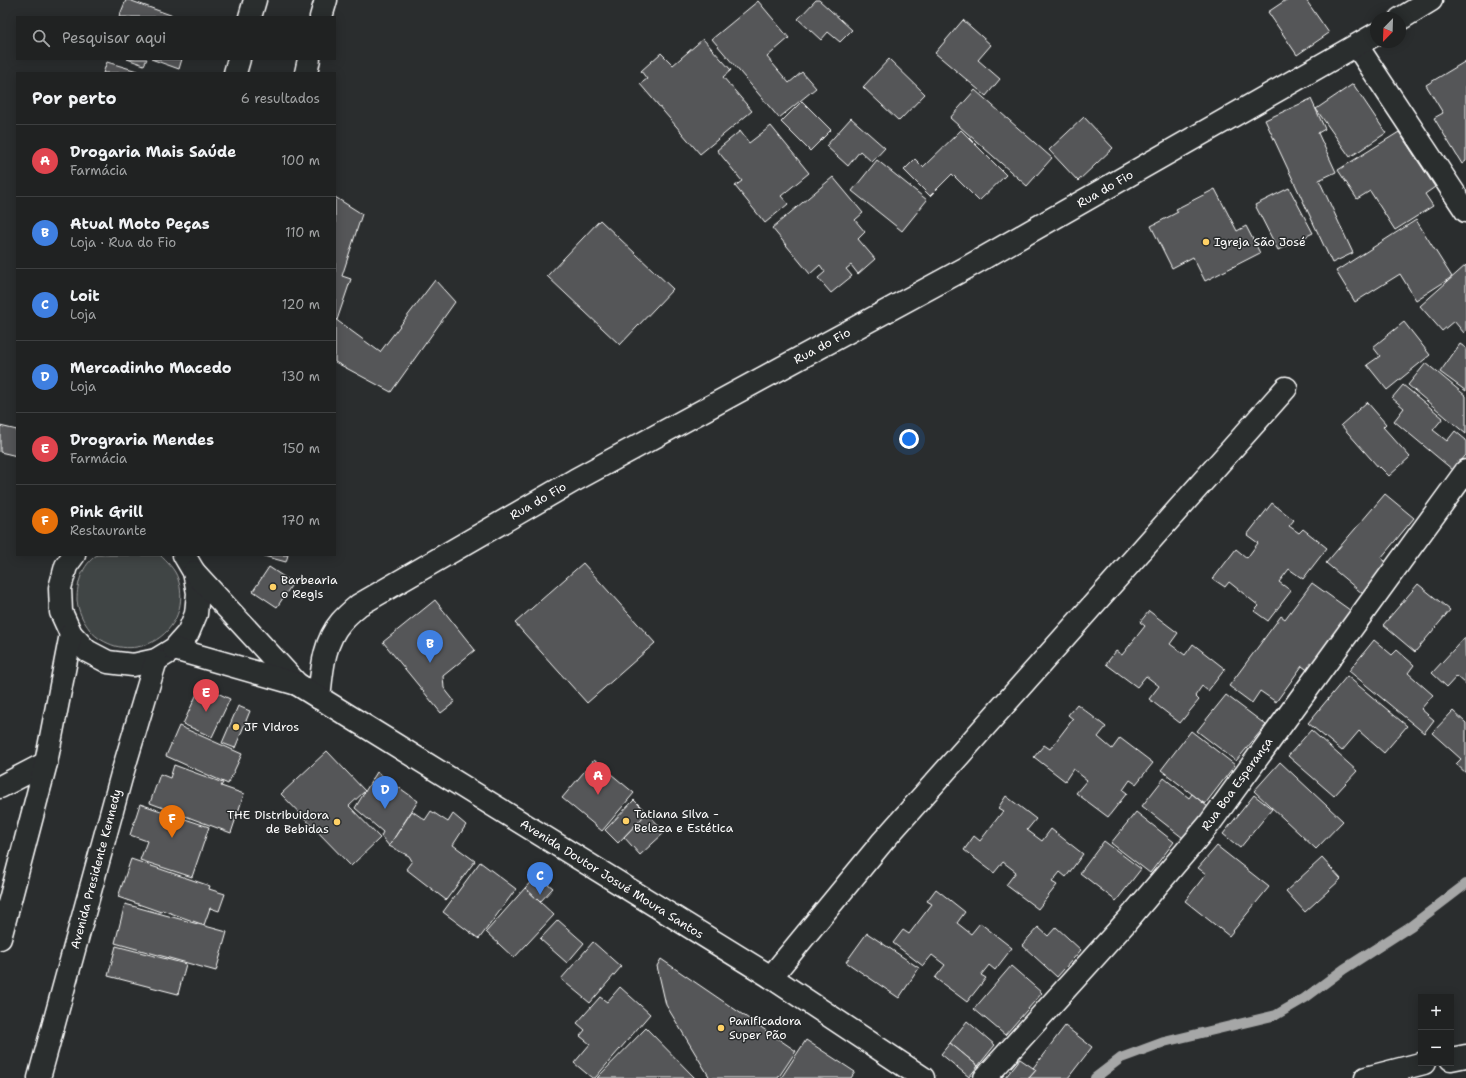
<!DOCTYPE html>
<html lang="pt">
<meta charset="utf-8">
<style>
body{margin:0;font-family:"Shantell Sans",sans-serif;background:#282a2a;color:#f1f3f6}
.controls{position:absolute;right:12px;bottom:12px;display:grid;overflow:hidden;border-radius:0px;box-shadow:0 2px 10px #0003}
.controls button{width:36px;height:36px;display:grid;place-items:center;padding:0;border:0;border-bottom:1px solid #3d3f40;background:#202222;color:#f1f3f6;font:20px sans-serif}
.compass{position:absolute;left:1370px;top:12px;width:36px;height:36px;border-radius:50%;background:#202222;box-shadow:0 2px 10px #0003;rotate:203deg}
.you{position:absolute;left:909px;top:439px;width:14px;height:14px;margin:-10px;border:3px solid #fff;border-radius:50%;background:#1a73e8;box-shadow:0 0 0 6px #1a73e833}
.badge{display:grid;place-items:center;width:26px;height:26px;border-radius:50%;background:#b45309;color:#fff;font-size:13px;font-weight:700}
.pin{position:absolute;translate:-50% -33px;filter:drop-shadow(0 1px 2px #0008)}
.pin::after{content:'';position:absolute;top:21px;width:14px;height:12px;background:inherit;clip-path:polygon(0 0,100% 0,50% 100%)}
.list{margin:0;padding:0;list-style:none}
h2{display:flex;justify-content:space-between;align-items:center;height:52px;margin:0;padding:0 16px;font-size:17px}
h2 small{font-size:13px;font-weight:400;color:#a2a4a5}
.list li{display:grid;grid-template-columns:26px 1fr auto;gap:12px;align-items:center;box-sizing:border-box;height:72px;padding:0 16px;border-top:1px solid #3d3f40}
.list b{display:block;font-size:15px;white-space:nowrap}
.list p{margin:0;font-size:13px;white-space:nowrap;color:#a2a4a5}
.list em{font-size:13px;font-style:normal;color:#a2a4a5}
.icon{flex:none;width:22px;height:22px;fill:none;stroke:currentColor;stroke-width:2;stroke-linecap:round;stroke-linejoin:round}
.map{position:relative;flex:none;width:1466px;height:1078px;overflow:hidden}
.search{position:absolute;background:#202222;box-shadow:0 2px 10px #0003;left:16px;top:16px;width:320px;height:44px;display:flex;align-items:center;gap:10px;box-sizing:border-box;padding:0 14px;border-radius:0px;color:#a2a4a5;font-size:15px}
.panel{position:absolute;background:#202222;box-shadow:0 2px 10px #0003;left:16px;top:72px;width:320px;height:484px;border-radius:0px}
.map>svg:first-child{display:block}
</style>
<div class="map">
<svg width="1466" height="1078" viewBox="0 0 1466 1078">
<rect width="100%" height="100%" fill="#2a2d2e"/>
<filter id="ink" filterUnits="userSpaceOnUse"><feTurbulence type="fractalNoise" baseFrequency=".025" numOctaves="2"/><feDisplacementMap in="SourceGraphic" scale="8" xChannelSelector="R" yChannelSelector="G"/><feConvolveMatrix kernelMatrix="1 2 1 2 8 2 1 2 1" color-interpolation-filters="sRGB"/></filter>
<g filter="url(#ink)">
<!-- green -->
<path fill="#414445" stroke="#a0a2a2" d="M97 555H160C167 562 175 569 178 579 191 619 156 656 115 646 106 643 96 638 90 630 83 621 78 611 77 600 77 583 82 565 97 555Z"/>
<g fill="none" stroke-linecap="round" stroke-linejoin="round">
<!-- stream -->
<polyline stroke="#a6a7a7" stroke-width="10" points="1095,1078 1121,1058 1164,1042 1276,1015 1305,998 1344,969 1411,926 1466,884"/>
</g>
<!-- building -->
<g fill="#555758" stroke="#fff">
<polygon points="126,0 129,0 176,17 119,17"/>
<polygon points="816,0 819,0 852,30 840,42 828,32 821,40 798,19"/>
<polygon points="1286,0 1306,0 1329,33 1297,55 1268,12"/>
<polygon points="758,1 789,38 767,57 789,83 802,72 816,88 779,118 712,39"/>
<polygon points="963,20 991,45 978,60 1000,79 986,96 935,53"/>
<polygon points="703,39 731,70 723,77 752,111 700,154 640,84 647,79 641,71 661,53 673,65"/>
<polygon points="127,59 147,59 144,65"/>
<polygon points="151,59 182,59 179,69"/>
<polygon points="889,59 925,94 899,121 863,87"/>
<polygon points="1466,61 1466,161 1462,164 1434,118 1443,113 1426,85"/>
<polygon points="107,62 144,73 103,73"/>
<polygon points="1353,84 1386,133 1350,157 1316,109"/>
<polygon points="975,90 1052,158 1027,186 950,118"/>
<polygon points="1311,99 1325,129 1318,133 1336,172 1319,180 1353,253 1332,263 1265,120"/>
<polygon points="802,101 831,130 810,151 781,122"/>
<polygon points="1084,117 1113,148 1078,181 1049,150"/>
<polygon points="851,118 885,148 872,162 860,151 848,166 826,146"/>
<polygon points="771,126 809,173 781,196 788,204 765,223 735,186 742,181 717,150 740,131 749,143"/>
<polygon points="961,130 1006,175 979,201 952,174 930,196 904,170 915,159 923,167"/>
<polygon points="1399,132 1435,187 1425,194 1433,206 1395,230 1370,191 1357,199 1338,170"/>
<polygon points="877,160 927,200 902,231 852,191"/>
<polygon points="833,177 863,213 855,220 865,232 858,239 875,259 858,274 851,265 846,269 852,276 831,293 818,278 825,272 820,265 810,274 772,228"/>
<polygon points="1289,188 1313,233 1278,250 1255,205"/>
<polygon points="1215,189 1237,231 1246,226 1260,253 1205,281 1193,257 1172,268 1151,226 1178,212 1176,209"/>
<polygon points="335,197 362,214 342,276 351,279 337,320 335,319"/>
<polygon points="600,220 673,289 620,345 547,276"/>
<polygon points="1416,220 1452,277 1416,300 1400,274 1355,302 1336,271"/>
<polygon points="1466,265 1466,331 1464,333 1454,321 1442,331 1420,306"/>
<polygon points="435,280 455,302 391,392 335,362 335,319 380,352"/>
<polygon points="1404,322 1430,355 1387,390 1367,365 1380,356 1373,347"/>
<polygon points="1460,344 1466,348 1466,391 1440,372"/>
<polygon points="1426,363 1466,396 1466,434 1408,385"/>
<polygon points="1403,385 1443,418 1433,430 1447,441 1455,431 1466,440 1466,455 1453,470 1394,421 1404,408 1392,398"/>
<polygon points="1367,402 1386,424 1383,427 1410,457 1389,476 1380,467 1379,468 1341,425"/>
<polygon points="0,426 17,430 17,456 0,452"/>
<polygon points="1385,494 1414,518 1381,558 1389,564 1363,594 1326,563"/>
<polygon points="1272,503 1294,520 1289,526 1299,533 1303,529 1327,548 1303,579 1289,569 1279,582 1291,591 1268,621 1254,611 1259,606 1229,582 1225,587 1213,579 1236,549 1247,558 1258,543 1247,535"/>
<polygon points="260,555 288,555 286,562"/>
<polygon points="583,563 655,643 587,703 515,623"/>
<polygon points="269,567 293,583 277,607 253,591"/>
<polygon points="1312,583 1354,613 1310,672 1302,666 1276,702 1260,691 1252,703 1229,686 1281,616 1285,619"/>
<polygon points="1418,584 1450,610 1415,652 1383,625"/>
<polygon points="435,600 475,650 443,676 444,688 455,702 441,713 383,642"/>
<polygon points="1149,611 1178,633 1170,644 1185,655 1193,644 1225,669 1208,691 1202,686 1195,696 1199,700 1180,723 1149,699 1159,686 1146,676 1137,687 1106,664 1116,651 1122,655 1145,626 1140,622"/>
<polygon points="1465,637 1466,684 1457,676 1447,687 1432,673"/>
<polygon points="1374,640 1392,655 1397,650 1414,665 1408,673 1433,695 1421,709 1434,720 1424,733 1349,671"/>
<polygon points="1347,676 1407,726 1384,753 1359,731 1342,751 1308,723"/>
<polygon points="201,685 230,699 212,737 183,724"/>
<polygon points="1226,695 1266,725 1236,761 1197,731"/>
<polygon points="1077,704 1106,727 1098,737 1112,749 1120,738 1153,763 1136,784 1130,780 1123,790 1127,793 1108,817 1076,793 1087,780 1073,769 1065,781 1034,757 1044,745 1050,749 1073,719 1068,715"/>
<polygon points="238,706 250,711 235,748 222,743"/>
<polygon points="1453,711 1466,723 1466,773 1456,764 1461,759 1432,733"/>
<polygon points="179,726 242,754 228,784 166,756"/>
<polygon points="1311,730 1357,771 1334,796 1288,756"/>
<polygon points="1191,731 1235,765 1205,804 1161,770"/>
<polygon points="327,751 365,791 349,806 380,838 351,866 281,794"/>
<polygon points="594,760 634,793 602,831 562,798"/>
<polygon points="1280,762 1343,821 1316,849 1254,791"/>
<polygon points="174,765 223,783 221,786 244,794 231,833 150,803 160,774 170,778"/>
<polygon points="377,772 418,801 389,846 381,836 383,832 355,808"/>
<polygon points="1164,778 1189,798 1192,794 1208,807 1183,838 1142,806"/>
<polygon points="1254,795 1272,809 1240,848 1223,834"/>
<polygon points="1006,796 1036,819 1027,830 1042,841 1051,829 1083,854 1066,877 1060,872 1052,882 1057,885 1038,909 1006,885 1016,872 1003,862 994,873 964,850 974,836 980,841 1003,811 998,808"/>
<polygon points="634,800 647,813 618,843 605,830"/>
<polygon points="140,804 209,827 192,877 140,860 147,841 130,835"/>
<polygon points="412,811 425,820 431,811 448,822 453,814 466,825 453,845 475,861 446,900 406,869 412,861 409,856 389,846"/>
<polygon points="1136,812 1174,842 1150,873 1111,843"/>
<polygon points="647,813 665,832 640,855 624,837"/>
<polygon points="1104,841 1141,869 1116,901 1080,873"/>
<polygon points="1217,846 1269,887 1229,936 1185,901 1206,874 1198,868"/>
<polygon points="1322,858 1341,879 1305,912 1286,891"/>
<polygon points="131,859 210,886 209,889 225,894 219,911 210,908 204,925 162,910 161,912 118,897"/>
<polygon points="480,862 516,889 479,939 443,912"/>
<polygon points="537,875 553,888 540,902 525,888"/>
<polygon points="525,888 554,915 514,958 486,932"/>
<polygon points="936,889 965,912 957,923 971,934 980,923 1012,948 995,970 989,965 981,975 986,978 967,1002 935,978 945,965 932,955 923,966 893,943 903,930 909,934 932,904 927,901"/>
<polygon points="125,904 227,932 216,971 115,943"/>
<polygon points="558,920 584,943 567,963 540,939"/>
<polygon points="1038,927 1048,936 1056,927 1081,950 1057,977 1022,945"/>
<polygon points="867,933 919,968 899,998 846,962"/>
<polygon points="593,942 621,967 590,1003 561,979"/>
<polygon points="116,946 186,964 178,994 108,976"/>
<polygon points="661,959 796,1051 778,1078 710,1078 666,1005 657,966"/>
<polygon points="1011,966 1042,993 1005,1035 974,1009"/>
<polygon points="620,987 650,1014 595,1078 592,1078 574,1063 590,1044 580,1036 585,1030 577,1023 600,997 607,1002"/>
<polygon points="967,1021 995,1045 978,1066 950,1043"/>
<polygon points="1065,1026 1092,1047 1068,1078 1029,1078 1036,1070 1033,1068"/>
<polygon points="646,1028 695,1078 597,1078"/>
<polygon points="806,1040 855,1072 851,1078 781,1078"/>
<polygon points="950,1043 978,1066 969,1077 941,1054"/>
<polygon points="1020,1059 1036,1070 1029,1078 1005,1078"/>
</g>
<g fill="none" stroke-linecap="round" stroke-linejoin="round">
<defs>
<g id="minor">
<polyline points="1400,19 1431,0"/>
<polyline points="1357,46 1466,211"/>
<path d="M319 698C322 671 323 643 341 622 346 616 353 610 359 605L575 480 966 268 1376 34"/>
<polyline points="0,787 46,763"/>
<polyline points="771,977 883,841 1286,388"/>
<polyline points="1451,1059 1466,1056"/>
<polyline points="985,1078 1127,921 1210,823 1466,471"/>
<polyline points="1366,1078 1424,1063"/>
</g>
<g id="primary">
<polyline points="250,17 255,0"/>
<polyline points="321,17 326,0"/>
<polyline points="235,73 239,59"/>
<polyline points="306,73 309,59"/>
<polyline points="74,555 66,566 60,588 61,612 71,634 87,651 108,662 133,665 156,660 174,649 188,633 196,614 198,593 194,572 184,555"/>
<polyline points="194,572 297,684"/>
<polyline points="174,649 297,684 771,977 923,1078"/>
<polyline points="0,938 46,763 71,634"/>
<polyline points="39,1078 122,774 156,660"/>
</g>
</defs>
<!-- minor casing -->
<use href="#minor" stroke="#fff" stroke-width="25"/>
<!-- primary casing -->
<use href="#primary" stroke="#fff" stroke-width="25"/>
<!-- minor -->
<use href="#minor" stroke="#2a2d2e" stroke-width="22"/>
<!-- primary -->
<use href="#primary" stroke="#2a2d2e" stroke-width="22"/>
</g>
</g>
<!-- markers -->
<g fill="#ffd166" stroke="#2a2d2e" stroke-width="1.5">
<circle cx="1206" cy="242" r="4"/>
<circle cx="273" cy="587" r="4"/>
<circle cx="236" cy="727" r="4"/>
<circle cx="626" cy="821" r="4"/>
<circle cx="337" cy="822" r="4"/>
<circle cx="721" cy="1028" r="4"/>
</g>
<g text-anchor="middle" stroke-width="3" stroke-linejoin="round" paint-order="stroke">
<!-- street labels -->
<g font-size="12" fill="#fff" stroke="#2a2d2e">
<text transform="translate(1105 189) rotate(-30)" y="4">Rua do Fio</text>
<text transform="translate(822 346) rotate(-28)" y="4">Rua do Fio</text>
<text transform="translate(538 501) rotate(-30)" y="4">Rua do Fio</text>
<text transform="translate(1237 784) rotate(-54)" y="4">Rua Boa Esperança</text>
<text transform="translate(96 869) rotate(-75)" y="4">Avenida Presidente Kennedy</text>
<text transform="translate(612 879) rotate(32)" y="4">Avenida Doutor Josué Moura Santos</text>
</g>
<!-- poi labels -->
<g font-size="12" fill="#fff" stroke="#2a2d2e" text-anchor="start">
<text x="1214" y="246">Igreja São José</text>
<text x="281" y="584">Barbearia<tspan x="281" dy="14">o Regis</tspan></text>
<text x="244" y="731">JF Vidros</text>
<text x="634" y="818">Tatiana Silva -<tspan x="634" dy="14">Beleza e Estética</tspan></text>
<text x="329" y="819" text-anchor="end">THE Distribuidora<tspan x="329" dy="14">de Bebidas</tspan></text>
<text x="729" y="1025">Panificadora<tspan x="729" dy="14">Super Pão</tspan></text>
</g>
</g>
</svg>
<div class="controls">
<button>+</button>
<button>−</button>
</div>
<svg class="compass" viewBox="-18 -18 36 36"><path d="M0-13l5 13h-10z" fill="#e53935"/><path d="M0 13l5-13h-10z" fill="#a2a4a5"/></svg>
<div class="you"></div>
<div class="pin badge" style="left:598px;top:795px;background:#e0444e">A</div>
<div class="pin badge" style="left:430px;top:663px;background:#3f7fe0">B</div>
<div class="pin badge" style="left:540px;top:895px;background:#3f7fe0">C</div>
<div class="pin badge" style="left:385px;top:809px;background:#3f7fe0">D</div>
<div class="pin badge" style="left:206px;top:712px;background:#e0444e">E</div>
<div class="pin badge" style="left:172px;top:838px;background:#e8710a">F</div>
<div class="search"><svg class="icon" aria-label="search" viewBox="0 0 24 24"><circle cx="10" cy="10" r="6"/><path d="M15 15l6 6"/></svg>Pesquisar aqui</div>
<section class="panel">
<h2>Por perto<small>6 resultados</small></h2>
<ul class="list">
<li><span class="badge" style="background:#e0444e">A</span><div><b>Drogaria Mais Saúde</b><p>Farmácia</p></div><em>100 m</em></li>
<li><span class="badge" style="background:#3f7fe0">B</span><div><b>Atual Moto Peças</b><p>Loja · Rua do Fio</p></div><em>110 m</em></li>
<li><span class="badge" style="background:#3f7fe0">C</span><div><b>Loit</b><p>Loja</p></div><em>120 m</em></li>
<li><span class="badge" style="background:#3f7fe0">D</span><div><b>Mercadinho Macedo</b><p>Loja</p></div><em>130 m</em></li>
<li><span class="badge" style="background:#e0444e">E</span><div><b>Drograria Mendes</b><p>Farmácia</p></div><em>150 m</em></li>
<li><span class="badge" style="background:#e8710a">F</span><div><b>Pink Grill</b><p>Restaurante</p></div><em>170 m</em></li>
</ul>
</section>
</div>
